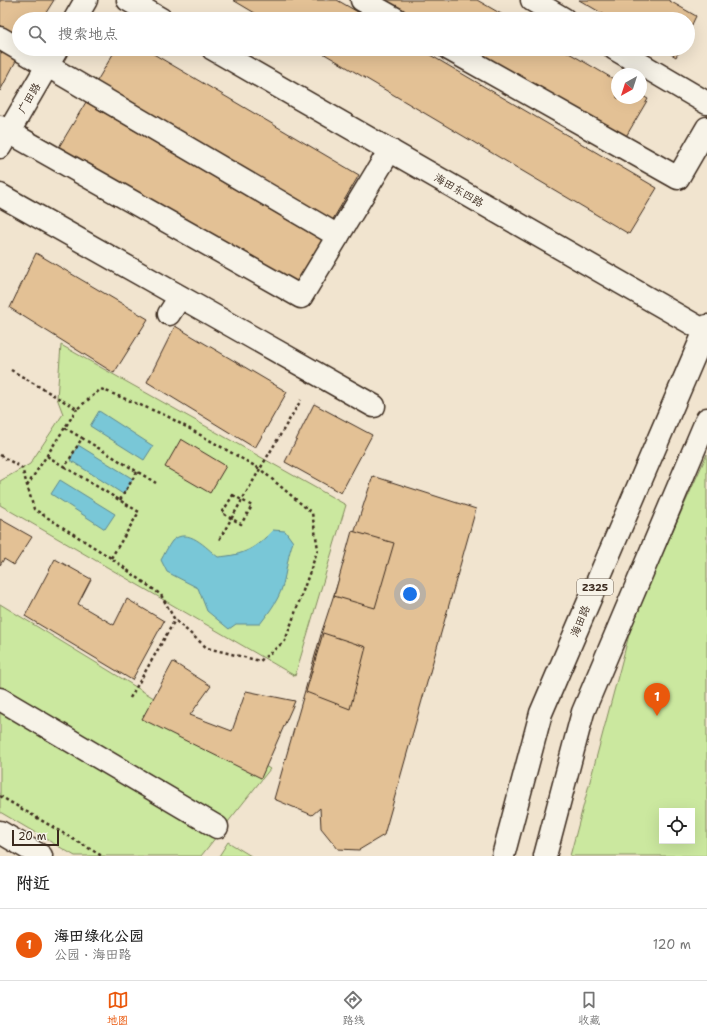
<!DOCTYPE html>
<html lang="zh">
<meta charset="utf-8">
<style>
body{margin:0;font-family:"Shantell Sans","LXGW WenKai TC",sans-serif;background:#f6f6f6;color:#222}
.controls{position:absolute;right:12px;bottom:12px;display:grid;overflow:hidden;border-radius:0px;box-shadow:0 4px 16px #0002}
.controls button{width:36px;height:36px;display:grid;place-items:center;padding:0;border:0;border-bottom:1px solid #e0e0e0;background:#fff;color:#222;font:20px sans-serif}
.compass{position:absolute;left:611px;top:68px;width:36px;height:36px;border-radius:50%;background:#fff;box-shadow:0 4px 16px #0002;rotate:219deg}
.scale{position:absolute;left:12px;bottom:10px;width:47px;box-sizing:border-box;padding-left:4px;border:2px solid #3b2a1e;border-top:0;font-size:11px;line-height:14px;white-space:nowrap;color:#3b2a1e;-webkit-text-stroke:3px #f7f3e8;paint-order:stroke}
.you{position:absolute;left:410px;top:594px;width:14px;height:14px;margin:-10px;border:3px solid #fff;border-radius:50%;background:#1a73e8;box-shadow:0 0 0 6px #1a73e833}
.badge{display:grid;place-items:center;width:26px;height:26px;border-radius:50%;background:#ea580c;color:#fff;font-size:13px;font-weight:700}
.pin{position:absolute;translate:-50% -33px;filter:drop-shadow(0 1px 2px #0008)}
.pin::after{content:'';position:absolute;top:21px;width:14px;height:12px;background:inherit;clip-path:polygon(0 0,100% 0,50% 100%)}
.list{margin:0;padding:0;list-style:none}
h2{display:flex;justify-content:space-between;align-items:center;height:52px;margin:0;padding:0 16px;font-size:17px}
h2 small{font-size:13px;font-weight:400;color:#767676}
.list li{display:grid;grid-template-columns:26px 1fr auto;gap:12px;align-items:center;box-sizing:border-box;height:72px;padding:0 16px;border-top:1px solid #e0e0e0}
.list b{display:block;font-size:15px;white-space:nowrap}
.list p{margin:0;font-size:13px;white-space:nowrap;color:#767676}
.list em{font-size:13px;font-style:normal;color:#767676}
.icon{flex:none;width:22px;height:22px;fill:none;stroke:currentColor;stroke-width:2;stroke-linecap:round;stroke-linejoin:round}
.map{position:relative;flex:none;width:707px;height:856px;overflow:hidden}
.search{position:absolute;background:#fff;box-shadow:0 4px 16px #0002;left:12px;right:12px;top:12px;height:44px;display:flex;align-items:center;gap:10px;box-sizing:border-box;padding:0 14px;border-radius:22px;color:#767676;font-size:15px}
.sheet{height:124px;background:#fff}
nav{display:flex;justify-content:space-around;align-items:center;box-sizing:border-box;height:56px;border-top:1px solid #e0e0e0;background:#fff;font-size:11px;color:#767676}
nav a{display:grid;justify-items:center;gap:2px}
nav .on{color:#ea580c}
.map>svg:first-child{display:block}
</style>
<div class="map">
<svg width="707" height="856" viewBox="0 0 707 856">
<rect width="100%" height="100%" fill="#f1e4cf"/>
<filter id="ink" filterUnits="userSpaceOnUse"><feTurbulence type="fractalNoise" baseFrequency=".025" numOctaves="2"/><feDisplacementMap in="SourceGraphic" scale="8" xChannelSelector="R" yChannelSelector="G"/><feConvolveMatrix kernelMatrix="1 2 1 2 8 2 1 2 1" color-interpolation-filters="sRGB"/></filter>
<g filter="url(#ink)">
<!-- green -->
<g fill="#cbe89f" stroke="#83895e" fill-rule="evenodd">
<polygon points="61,345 346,505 295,676 0,505 0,481 30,464 63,414 57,398"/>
<path d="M707 454V856H570L633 620ZM662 811H692V841H662Z"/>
<polygon points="0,604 270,769 201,856 75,856 0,812"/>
<polygon points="228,842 251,856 219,856"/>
</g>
<!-- water -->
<g fill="#79c7d7" stroke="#60888d">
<polygon points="99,411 153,446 144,460 90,426"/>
<polygon points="78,445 133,479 123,494 70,460"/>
<polygon points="60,480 115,514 105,529 51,494"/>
<path d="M273 530 285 531 293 542C288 555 287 567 284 580 281 597 270 611 260 624H236L229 629 207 611 198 588 167 572 161 560C164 555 168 546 172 541 188 526 206 548 218 557 244 555 255 549 273 530Z"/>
</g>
<!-- building -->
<g fill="#e3c195" stroke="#3b2a1e">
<polygon points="0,0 54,0 42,19 19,19 19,38 0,26"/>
<polygon points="233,0 337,0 370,19 265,19"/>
<polygon points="371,0 477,0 510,19 403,19"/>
<polygon points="579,0 668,0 696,16 688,33 688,19 612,19"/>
<polygon points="116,49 145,49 359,175 329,226 94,86"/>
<polygon points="316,49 420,49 657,188 629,234"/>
<polygon points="455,49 562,49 617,81 617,98 641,98 641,95 648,99 621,145"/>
<polygon points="663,49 680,49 676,57"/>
<polygon points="0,50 17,59 0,91"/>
<polygon points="86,102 322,240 291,292 56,152"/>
<polygon points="36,253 148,319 114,373 10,308"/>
<polygon points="175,326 287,392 255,448 147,382"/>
<polygon points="314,404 372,435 341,493 285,462"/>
<polygon points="181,439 226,466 210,493 165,467"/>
<polygon points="373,476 476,509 384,835 359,850 338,849 321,828 320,808 312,815 274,799 322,631"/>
<polygon points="0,519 32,537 14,565 4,559 0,565"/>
<polygon points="352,531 394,543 375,608 334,596"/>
<polygon points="55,559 91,579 78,604 114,625 127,599 164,621 132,680 25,616"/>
<polygon points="323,633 366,647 350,709 306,692"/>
<polygon points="173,662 211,686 190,715 232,731 246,691 295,701 261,778 142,719"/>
</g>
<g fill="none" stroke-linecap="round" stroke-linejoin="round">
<defs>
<g id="minor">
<polyline points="128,0 161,19"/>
<polyline points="362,0 396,19"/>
<polyline points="532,0 564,19"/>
<polyline points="75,19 86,0"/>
<polyline points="0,38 338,236"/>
<polyline points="213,49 705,331"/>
<polyline points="449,49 678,178 707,128"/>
<polyline points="615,49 707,103"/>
<polyline points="0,127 301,297 390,150"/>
<polyline points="0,147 57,49"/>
<polyline points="0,195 374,406"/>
<polyline points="169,314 180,297"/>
<polyline points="0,699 217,827"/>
<polyline points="0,832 41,856"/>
</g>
<g id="major">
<polyline points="503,856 541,713 707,326"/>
<polyline points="545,856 583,712 707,419"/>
</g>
</defs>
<!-- minor casing -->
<use href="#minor" stroke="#3b2a1e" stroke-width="25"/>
<!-- major casing -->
<use href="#major" stroke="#3b2a1e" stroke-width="25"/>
<!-- path -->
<g stroke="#3b2a1e" stroke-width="2.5" stroke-dasharray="3 3" stroke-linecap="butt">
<polyline points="11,370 77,409 101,389 167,416 260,469 301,400"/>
<polyline points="65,428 82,438"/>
<polyline points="0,455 22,468 34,509 111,558 161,595 175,620 207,648 260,661 285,641 318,549 312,513 260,469 219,540"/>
<polyline points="47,456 65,467"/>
<polyline points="27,486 77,409"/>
<polygon points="233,495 252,506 241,524 222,513"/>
<polyline points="120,500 137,472"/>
<polyline points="111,558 139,512 65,467 82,438 156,483"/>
<polyline points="130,698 175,620"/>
<polyline points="0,796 102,856"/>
</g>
<!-- minor -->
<use href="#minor" stroke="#f7f3e8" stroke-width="22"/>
<!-- major -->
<use href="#major" stroke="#f7f3e8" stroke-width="22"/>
</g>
</g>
<g text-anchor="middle" stroke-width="4" stroke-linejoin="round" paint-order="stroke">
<!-- shield labels -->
<rect fill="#f7f3e8" stroke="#73665b" stroke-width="1" x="577" y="579" width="36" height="16" rx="3"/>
<g font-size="10" font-weight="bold" fill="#3b2a1e">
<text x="595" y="591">Z325</text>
</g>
<!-- street labels -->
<g font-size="11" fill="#3b2a1e" stroke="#f7f3e8">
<text transform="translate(29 98) rotate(-59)" y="4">广田路</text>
<text transform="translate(459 190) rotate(30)" y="4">海田东四路</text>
<text transform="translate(580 621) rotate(-67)" y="4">海田路</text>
</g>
</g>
</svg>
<div class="controls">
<button><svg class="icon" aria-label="locate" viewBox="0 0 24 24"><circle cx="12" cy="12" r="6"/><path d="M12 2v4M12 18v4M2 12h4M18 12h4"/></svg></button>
</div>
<svg class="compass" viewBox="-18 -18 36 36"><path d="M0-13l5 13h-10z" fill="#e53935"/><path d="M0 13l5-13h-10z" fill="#767676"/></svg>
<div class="scale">20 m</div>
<div class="you"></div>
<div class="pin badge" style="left:657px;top:716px">1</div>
<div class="search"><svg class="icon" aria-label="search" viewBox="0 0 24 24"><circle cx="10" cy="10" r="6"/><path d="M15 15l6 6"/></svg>搜索地点</div>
</div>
<section class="sheet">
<h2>附近<small></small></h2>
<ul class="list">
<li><span class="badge">1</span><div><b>海田绿化公园</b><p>公园 · 海田路</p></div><em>120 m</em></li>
</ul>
</section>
<nav>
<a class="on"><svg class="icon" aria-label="map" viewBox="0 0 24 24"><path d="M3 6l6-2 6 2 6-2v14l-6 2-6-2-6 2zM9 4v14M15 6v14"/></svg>地图</a>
<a><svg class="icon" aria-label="directions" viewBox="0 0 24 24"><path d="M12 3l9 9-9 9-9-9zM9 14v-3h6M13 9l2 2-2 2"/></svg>路线</a>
<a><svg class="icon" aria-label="saved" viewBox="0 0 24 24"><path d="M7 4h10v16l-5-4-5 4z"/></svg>收藏</a>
</nav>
